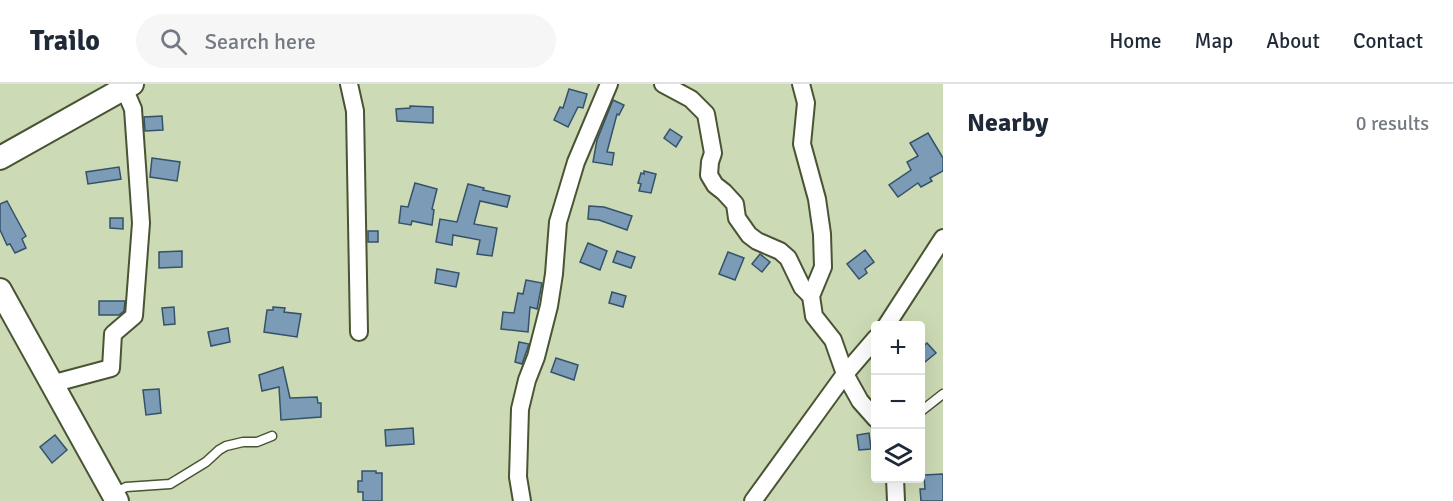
<!DOCTYPE html>
<meta charset="utf-8">
<style>
body{margin:0;font-family:Signika,sans-serif;background:#f6f6f7;color:#1f2937}
.controls{position:absolute;right:18px;bottom:18px;display:grid;overflow:hidden;border-radius:6px;box-shadow:0 6px 24px #0002}
.controls button{width:54px;height:54px;display:grid;place-items:center;padding:0;border:0;border-bottom:2px solid #e0e1e3;background:#fff;color:#1f2937;font:30px sans-serif}
.list{margin:0;padding:0;list-style:none}
h2{display:flex;justify-content:space-between;align-items:center;height:78px;margin:0;padding:0 24px;font-size:26px}
h2 small{font-size:20px;font-weight:400;color:#747a83}
.icon{flex:none;width:33px;height:33px;fill:none;stroke:currentColor;stroke-width:2;stroke-linecap:round;stroke-linejoin:round}
.map{position:relative;flex:none;width:943px;height:417px;overflow:hidden}
header{display:flex;align-items:center;gap:36px;box-sizing:border-box;height:84px;padding:0 30px;background:#fff;border-bottom:2px solid #e0e1e3}
header strong{font-size:28px}
nav{display:flex;gap:33px;margin-inline-start:auto;font-size:21px}
.search{width:420px;height:54px;background:#f6f6f7;display:flex;align-items:center;gap:15px;box-sizing:border-box;padding:0 21px;border-radius:33px;color:#747a83;font-size:22px}
main{display:flex}
aside{flex:1;background:#fff}
.map>svg:first-child{display:block}
</style>
<header>
<strong>Trailo</strong>
<div class="search"><svg class="icon" aria-label="search" viewBox="0 0 24 24"><circle cx="10" cy="10" r="6"/><path d="M15 15l6 6"/></svg>Search here</div>
<nav><a>Home</a><a>Map</a><a>About</a><a>Contact</a></nav>
</header>
<main>
<div class="map">
<svg width="943" height="417" viewBox="0 0 943 417">
<rect width="100%" height="100%" fill="#ccdbb5"/>
<!-- building -->
<g fill="#7b9bb6" stroke="#35526a" stroke-width="1.5">
<polygon points="569,5 587,10 583,24 578,23 568,43 554,36 560,23 563,24"/>
<polygon points="613,16 624,21 619,31 617,30 607,68 614,69 612,81 593,78 597,56"/>
<polygon points="410,22 433,23 433,39 397,37 396,25 410,24"/>
<polygon points="162,32 163,46 145,47 144,33"/>
<polygon points="670,45 682,53 676,63 664,54"/>
<polygon points="928,49 943,74 943,87 930,94 932,97 921,103 918,99 898,113 889,101 911,86 907,78 918,72 910,59"/>
<polygon points="152,74 180,78 177,97 150,93"/>
<polygon points="119,83 121,95 88,100 86,88"/>
<polygon points="644,87 656,90 651,109 639,107 641,100 638,99 641,89 644,90"/>
<polygon points="415,99 437,105 432,125 434,126 432,141 412,137 411,141 399,139 401,122 408,123"/>
<polygon points="468,100 484,104 483,106 510,112 507,123 480,117 474,140 497,144 492,172 477,170 480,156 453,151 452,161 436,158 440,135 457,138"/>
<polygon points="7,117 26,152 22,155 26,164 15,169 10,160 7,161 0,146 0,120"/>
<polygon points="589,122 604,123 632,132 627,146 599,136 588,135"/>
<polygon points="110,134 123,134 123,145 110,144"/>
<rect x="368" y="147" width="10" height="11"/>
<polygon points="588,159 607,167 600,186 580,178"/>
<polygon points="865,166 874,178 865,185 867,189 859,195 847,180"/>
<polygon points="182,167 182,183 159,184 159,168"/>
<polygon points="617,167 635,173 631,184 613,178"/>
<polygon points="728,168 744,174 735,196 719,190"/>
<polygon points="760,170 770,178 762,188 752,180"/>
<polygon points="437,185 459,189 456,203 435,199"/>
<polygon points="526,196 542,199 537,225 530,223 528,248 501,245 503,228 514,229 518,209 523,210"/>
<polygon points="612,208 626,212 623,223 609,219"/>
<polygon points="99,217 125,217 124,227 119,231 99,231"/>
<polygon points="174,223 175,240 164,241 162,224"/>
<polygon points="273,223 285,224 284,228 301,230 297,253 264,248 267,226 273,226"/>
<polygon points="228,244 230,258 211,262 208,248"/>
<polygon points="519,258 529,260 522,280 515,278"/>
<polygon points="927,259 936,269 925,278 921,273 921,264"/>
<polygon points="556,274 578,281 574,296 551,288"/>
<polygon points="283,283 290,314 317,313 318,319 321,319 321,333 281,336 279,303 262,307 259,291"/>
<polygon points="159,305 161,329 146,331 143,306"/>
<polygon points="413,344 414,360 386,362 385,346"/>
<polygon points="869,349 871,365 859,366 857,351"/>
<polygon points="55,351 67,366 52,379 40,363"/>
<polygon points="362,387 376,387 376,389 382,389 382,417 363,417 363,408 358,408 358,397 362,397"/>
<polygon points="943,390 943,417 921,417 920,405 925,405 924,391"/>
</g>
<g fill="none" stroke-linecap="round" stroke-linejoin="round">
<defs>
<g id="lane">
<polyline points="920,328 943,310"/>
<polyline points="113,410 126,403 170,400 206,378 219,366 226,362 243,358 257,358 272,352"/>
</g>
<g id="street">
<polyline points="349,0 355,27 359,248"/>
<polyline points="663,0 691,15 706,30 713,69 710,78 709,91 715,101 724,108 735,120 737,134 749,151 757,157 780,167 788,174 802,203 811,212"/>
<polyline points="801,0 806,19 802,60 817,115 822,150 823,183 811,212 814,232 833,256 845,290 860,317 876,335"/>
<polyline points="886,242 943,154"/>
<polyline points="51,300 111,284 113,250 134,232 141,139 133,25 124,4"/>
<polyline points="895,394 896,417"/>
<polyline points="522,417 518,393 520,325 527,296 536,273 549,222 554,190 558,138 576,78 609,0"/>
<polyline points="753,417 845,290 876,254"/>
</g>
<g id="secondary">
<polyline points="0,74 132,0"/>
<polyline points="0,206 117,417"/>
</g>
</defs>
<!-- lane casing -->
<use href="#lane" stroke="#485433" stroke-width="11"/>
<!-- street casing -->
<use href="#street" stroke="#485433" stroke-width="20"/>
<!-- secondary casing -->
<use href="#secondary" stroke="#485433" stroke-width="26"/>
<!-- lane -->
<use href="#lane" stroke="#fff" stroke-width="8"/>
<!-- street -->
<use href="#street" stroke="#fff" stroke-width="16"/>
<!-- secondary -->
<use href="#secondary" stroke="#fff" stroke-width="22"/>
</g>
</svg>
<div class="controls">
<button>+</button>
<button>−</button>
<button><svg class="icon" aria-label="layers" viewBox="0 0 24 24"><path d="M12 4l9 5-9 5-9-5zM3 14l9 5 9-5"/></svg></button>
</div>
</div>
<aside>
<h2>Nearby<small>0 results</small></h2>
<ul class="list">
</ul>
</aside>
</main>
